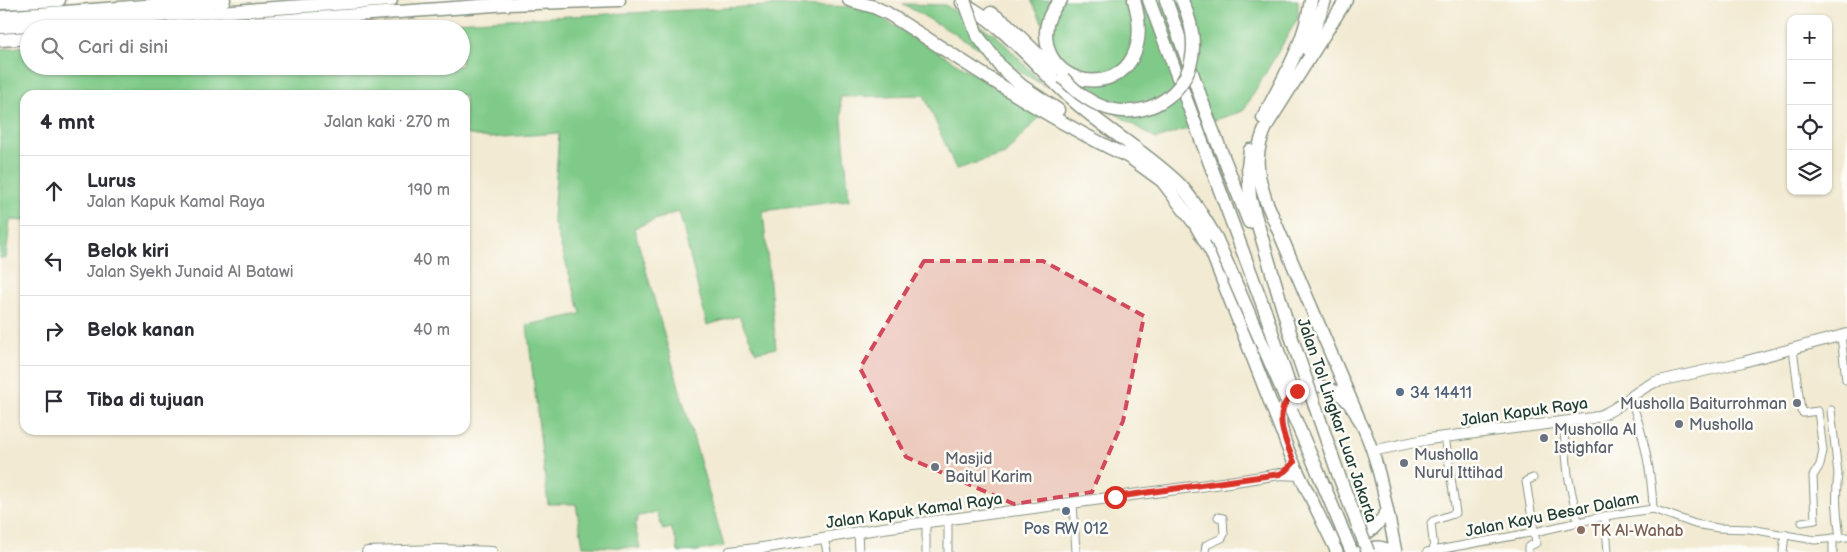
<!DOCTYPE html>
<html lang="id">
<meta charset="utf-8">
<style>
body{margin:0;font-family:"Balsamiq Sans",sans-serif;background:#f7f7f7;color:#2b2b33}
.controls{position:absolute;right:15px;top:15px;display:grid;overflow:hidden;border-radius:10px;box-shadow:0 1px 4px #0004}
.controls button{width:45px;height:45px;display:grid;place-items:center;padding:0;border:0;border-bottom:1px solid #e1e1e2;background:#fff;color:#2b2b33;font:25px sans-serif}
.stop{position:absolute;width:15px;height:15px;margin:-11px;border:4px solid #d93025;border-radius:50%;background:#fff}
.stop.end{background:#d93025;border-color:#fff;box-shadow:0 1px 5px #0008}
.list{margin:0;padding:0;list-style:none}
h2{display:flex;justify-content:space-between;align-items:center;height:65px;margin:0;padding:0 20px;font-size:21px}
h2 small{font-size:16px;font-weight:400;color:#7c7c81}
.list li{display:grid;grid-template-columns:32px 1fr auto;gap:15px;align-items:center;box-sizing:border-box;height:70px;padding:0 20px;border-top:1px solid #e1e1e2}
.list b{display:block;font-size:19px;white-space:nowrap}
.list p{margin:0;font-size:16px;white-space:nowrap;color:#7c7c81}
.list em{font-size:16px;font-style:normal;color:#7c7c81}
.icon{flex:none;width:28px;height:28px;fill:none;stroke:currentColor;stroke-width:2;stroke-linecap:round;stroke-linejoin:round}
.map{position:relative;flex:none;width:1847px;height:552px;overflow:hidden}
.search{position:absolute;background:#fff;box-shadow:0 1px 4px #0004;left:20px;top:20px;width:450px;height:55px;display:flex;align-items:center;gap:12px;box-sizing:border-box;padding:0 18px;border-radius:28px;color:#7c7c81;font-size:19px}
.panel{position:absolute;background:#fff;box-shadow:0 1px 4px #0004;left:20px;top:90px;width:450px;height:345px;border-radius:15px}
.map>svg:first-child{display:block}
</style>
<div class="map">
<svg width="1847" height="552" viewBox="0 0 1847 552">
<rect width="100%" height="100%" fill="#fdfcf7"/>
<filter id="ink" filterUnits="userSpaceOnUse"><feTurbulence type="fractalNoise" baseFrequency=".02" numOctaves="2"/><feDisplacementMap in="SourceGraphic" scale="10" xChannelSelector="R" yChannelSelector="G"/><feConvolveMatrix kernelMatrix="1 2 1 2 8 2 1 2 1" color-interpolation-filters="sRGB"/></filter>
<filter id="wash" filterUnits="userSpaceOnUse"><feTurbulence type="fractalNoise" baseFrequency=".0096" numOctaves="4" result="noise"/><feDisplacementMap in="SourceGraphic" scale="20" xChannelSelector="R" yChannelSelector="G"/><feGaussianBlur stdDeviation="1.12" result="paint"/><feColorMatrix in="noise" values="0 0 0 0 0 0 0 0 0 0 0 0 0 0 0 0 0 1.4 0 .05"/><feComposite in="paint" operator="in"/></filter>
<g filter="url(#wash)">
<rect width="100%" height="100%" fill="#f2ead2"/>
<!-- green -->
<g fill="#7fca88" stroke="#4f845e">
<polygon points="1031,0 1298,0 1298,18 1243,111 1156,139 1075,88"/>
<polygon points="903,4 945,5 997,36 1045,86"/>
<polygon points="785,5 864,7 1041,115 1005,154 956,169 924,95 840,97 849,200 763,211 776,348 756,352 739,316 707,325 679,211 634,228 724,546 697,551 678,552 676,540 671,528 663,530 657,513 638,516 635,526 640,548 583,546 576,504 548,504 527,325 581,314 553,219 559,133 489,138 465,134 465,95 25,95 25,221 10,220 6,258 0,258 0,49 29,46 29,66 461,66 461,29 315,29"/>
</g>
</g>
<g filter="url(#ink)">
<g fill="none" stroke-linecap="round" stroke-linejoin="round">
<defs>
<g id="street">
<polyline points="1841,336 1846,380"/>
<polyline points="1793,349 1801,411 1803,413 1818,411 1823,451 1820,465 1813,476 1815,520 1802,522"/>
<path d="M1630 398C1643 430 1652 474 1653 509"/>
<path d="M1831 410 1838 474C1835 497 1837 515 1840 538"/>
<polyline points="1563,422 1568,475 1578,522"/>
<polyline points="1073,503 1076,552"/>
<polyline points="1605,516 1608,552"/>
<polyline points="926,522 926,552"/>
<polyline points="858,532 859,552"/>
<polyline points="824,538 827,552"/>
<polyline points="1833,538 1833,552"/>
<polyline points="1434,550 1431,523 1433,521 1456,513 1445,436"/>
<polyline points="948,552 948,519"/>
<polyline points="1205,552 1206,545 1222,538 1224,534 1223,518 1218,517"/>
<polyline points="1427,552 1535,532 1605,516 1653,509 1695,524 1718,528 1750,529 1815,540 1847,537"/>
<polyline points="1528,552 1528,547 1536,543 1526,481 1533,478"/>
<polyline points="1783,552 1785,534"/>
</g>
<g id="secondary">
<path d="M1372 451 1429 439 1593 418C1619 411 1632 392 1655 382L1743 362 1847 334"/>
<polyline points="367,552 440,550 492,552"/>
<polyline points="730,552 756,549 883,528 1222,483 1280,474 1300,475"/>
</g>
<g id="primary">
<path d="M1338 537C1363 541 1374 532 1387 511"/>
<path d="M1337 552C1325 528 1314 504 1302 480 1295 465 1286 448 1282 431 1276 409 1292 387 1315 386 1330 385 1344 395 1352 408 1377 443 1387 510 1396 552"/>
<path d="M1359 552C1370 546 1382 545 1392 552"/>
</g>
<g id="highway">
<path d="M849 0 874 7 887 13C967 63 1045 118 1131 158"/>
<path d="M1061 0C1052 9 1046 21 1046 34 1047 101 1163 100 1134 0"/>
<polyline points="1149,0 1265,311"/>
<polyline points="1166,0 1211,126 1249,222"/>
<path d="M1346 0 1268 123C1253 152 1256 172 1266 201L1358 417"/>
<polyline points="0,3 59,0"/>
<path d="M962 3C1001 21 1040 71 1073 100 1107 131 1148 153 1180 185 1195 201 1205 220 1216 238"/>
<polyline points="991,13 1007,24 1054,70"/>
<polyline points="0,17 224,0"/>
<polyline points="0,27 391,0"/>
<polyline points="166,29 508,4 619,0"/>
<polyline points="0,40 29,38"/>
<polyline points="1307,49 1325,0"/>
<polyline points="1002,68 1022,86 1058,110"/>
<path d="M1263 118C1283 79 1305 43 1311 0"/>
<polyline points="1250,150 1248,167 1250,198 1290,333"/>
<polyline points="1125,154 1169,186"/>
<polyline points="1163,182 1195,224 1212,253 1282,432"/>
<polyline points="1318,472 1342,529"/>
</g>
</defs>
<!-- street casing -->
<use href="#street" stroke="#889483" stroke-width="9"/>
<!-- secondary casing -->
<use href="#secondary" stroke="#889483" stroke-width="12"/>
<!-- primary casing -->
<use href="#primary" stroke="#889483" stroke-width="14"/>
<!-- highway casing -->
<use href="#highway" stroke="#889483" stroke-width="15"/>
<!-- street -->
<use href="#street" stroke="#fff" stroke-width="7"/>
<!-- secondary -->
<use href="#secondary" stroke="#fff" stroke-width="10"/>
<!-- primary -->
<use href="#primary" stroke="#fff" stroke-width="11"/>
<!-- highway -->
<use href="#highway" stroke="#fff" stroke-width="12"/>
<defs>
<g id="highway-bridge">
<polyline points="964,0 977,35 1002,68"/>
<path d="M1063 78C1076 92 1091 104 1110 109 1153 120 1194 88 1193 44 1193 29 1188 14 1182 0"/>
<polyline points="1216,238 1318,472"/>
<polyline points="1265,311 1295,403"/>
<polyline points="1290,333 1339,476 1368,552"/>
<polyline points="1342,529 1351,550"/>
</g>
</defs>
<!-- highway-bridge casing -->
<use href="#highway-bridge" stroke="#889483" stroke-width="15" stroke-linecap="butt"/>
<!-- highway-bridge -->
<use href="#highway-bridge" stroke="#fff" stroke-width="12"/>
</g>
</g>
<g fill="none" stroke-linecap="round" stroke-linejoin="round" filter="url(#ink)">
<!-- route -->
<path stroke="#d93025" stroke-width="6" d="M1115 497 1280 474 1288 469 1294 462C1284 438 1270 409 1297 391"/>
</g>
<!-- marked area -->
<path fill="#d1495b" fill-opacity="0.2" stroke="#d1495b" stroke-width="4" stroke-dasharray="10 6" stroke-linejoin="round" d="M924 261H1043L1144 316 1123 421 1092 492 1014 504 906 457 860 368Z"/>
<!-- markers -->
<g fill="#5c6f8a" stroke="#fdfcf7" stroke-width="2">
<circle cx="1400" cy="392" r="5"/>
<circle cx="1066" cy="511" r="5"/>
</g>
<g fill="#6b7280" stroke="#fdfcf7" stroke-width="2">
<circle cx="1797" cy="403" r="5"/>
<circle cx="1679" cy="424" r="5"/>
<circle cx="1544" cy="438" r="5"/>
<circle cx="1404" cy="463" r="5"/>
<circle cx="935" cy="467" r="5"/>
</g>
<circle fill="#8d6e63" stroke="#fdfcf7" stroke-width="2" cx="1581" cy="530" r="5"/>
<g text-anchor="middle" stroke-width="5" stroke-linejoin="round" paint-order="stroke">
<!-- service labels -->
<g font-size="16" fill="#4e5e75" stroke="#fdfcf7" text-anchor="start">
<text x="1410" y="398">34 14411</text>
<text x="1066" y="534" text-anchor="middle">Pos RW 012</text>
</g>
<!-- worship labels -->
<g font-size="16" fill="#5b616d" stroke="#fdfcf7" text-anchor="start">
<text x="1787" y="409" text-anchor="end">Musholla Baiturrohman</text>
<text x="1689" y="430">Musholla</text>
<text x="1554" y="435">Musholla Al<tspan x="1554" dy="18">Istighfar</tspan></text>
<text x="1414" y="460">Musholla<tspan x="1414" dy="18">Nurul Ittihad</tspan></text>
<text x="945" y="464">Masjid<tspan x="945" dy="18">Baitul Karim</tspan></text>
</g>
<!-- street labels -->
<g font-size="16" fill="#1f3d34" stroke="#fdfcf7">
<text transform="translate(1524 411) rotate(-8)" y="6">Jalan Kapuk Raya</text>
<text transform="translate(1338 420) rotate(71)" y="6">Jalan Tol Lingkar Luar Jakarta</text>
<text transform="translate(914 510) rotate(-8)" y="6">Jalan Kapuk Kamal Raya</text>
<text transform="translate(1552 514) rotate(-11)" y="6">Jalan Kayu Besar Dalam</text>
</g>
<!-- education labels -->
<g font-size="16" fill="#785e54" stroke="#fdfcf7" text-anchor="start">
<text x="1591" y="536">TK Al-Wahab</text>
</g>
</g>
</svg>
<div class="controls">
<button>+</button>
<button>−</button>
<button><svg class="icon" aria-label="locate" viewBox="0 0 24 24"><circle cx="12" cy="12" r="6"/><path d="M12 2v4M12 18v4M2 12h4M18 12h4"/></svg></button>
<button><svg class="icon" aria-label="layers" viewBox="0 0 24 24"><path d="M12 4l9 5-9 5-9-5zM3 14l9 5 9-5"/></svg></button>
</div>
<div class="stop" style="left:1115px;top:497px"></div>
<div class="stop end" style="left:1297px;top:391px"></div>
<div class="search"><svg class="icon" aria-label="search" viewBox="0 0 24 24"><circle cx="10" cy="10" r="6"/><path d="M15 15l6 6"/></svg>Cari di sini</div>
<section class="panel">
<h2>4 mnt<small>Jalan kaki · 270 m</small></h2>
<ul class="list">
<li><svg class="icon" aria-label="ahead" viewBox="0 0 24 24"><path d="M12 20V5M6 11l6-6 6 6"/></svg><div><b>Lurus</b><p>Jalan Kapuk Kamal Raya</p></div><em>190 m</em></li>
<li><svg class="icon" aria-label="left" viewBox="0 0 24 24"><path d="M17 20v-9H6M10 6l-5 5 5 5"/></svg><div><b>Belok kiri</b><p>Jalan Syekh Junaid Al Batawi</p></div><em>40 m</em></li>
<li><svg class="icon" aria-label="right" viewBox="0 0 24 24"><path d="M7 20v-9h11M14 6l5 5-5 5"/></svg><div><b>Belok kanan</b></div><em>40 m</em></li>
<li><svg class="icon" aria-label="arrive" viewBox="0 0 24 24"><path d="M6 21V4h12l-3 4 3 4H6"/></svg><div><b>Tiba di tujuan</b></div></li>
</ul>
</section>
</div>
